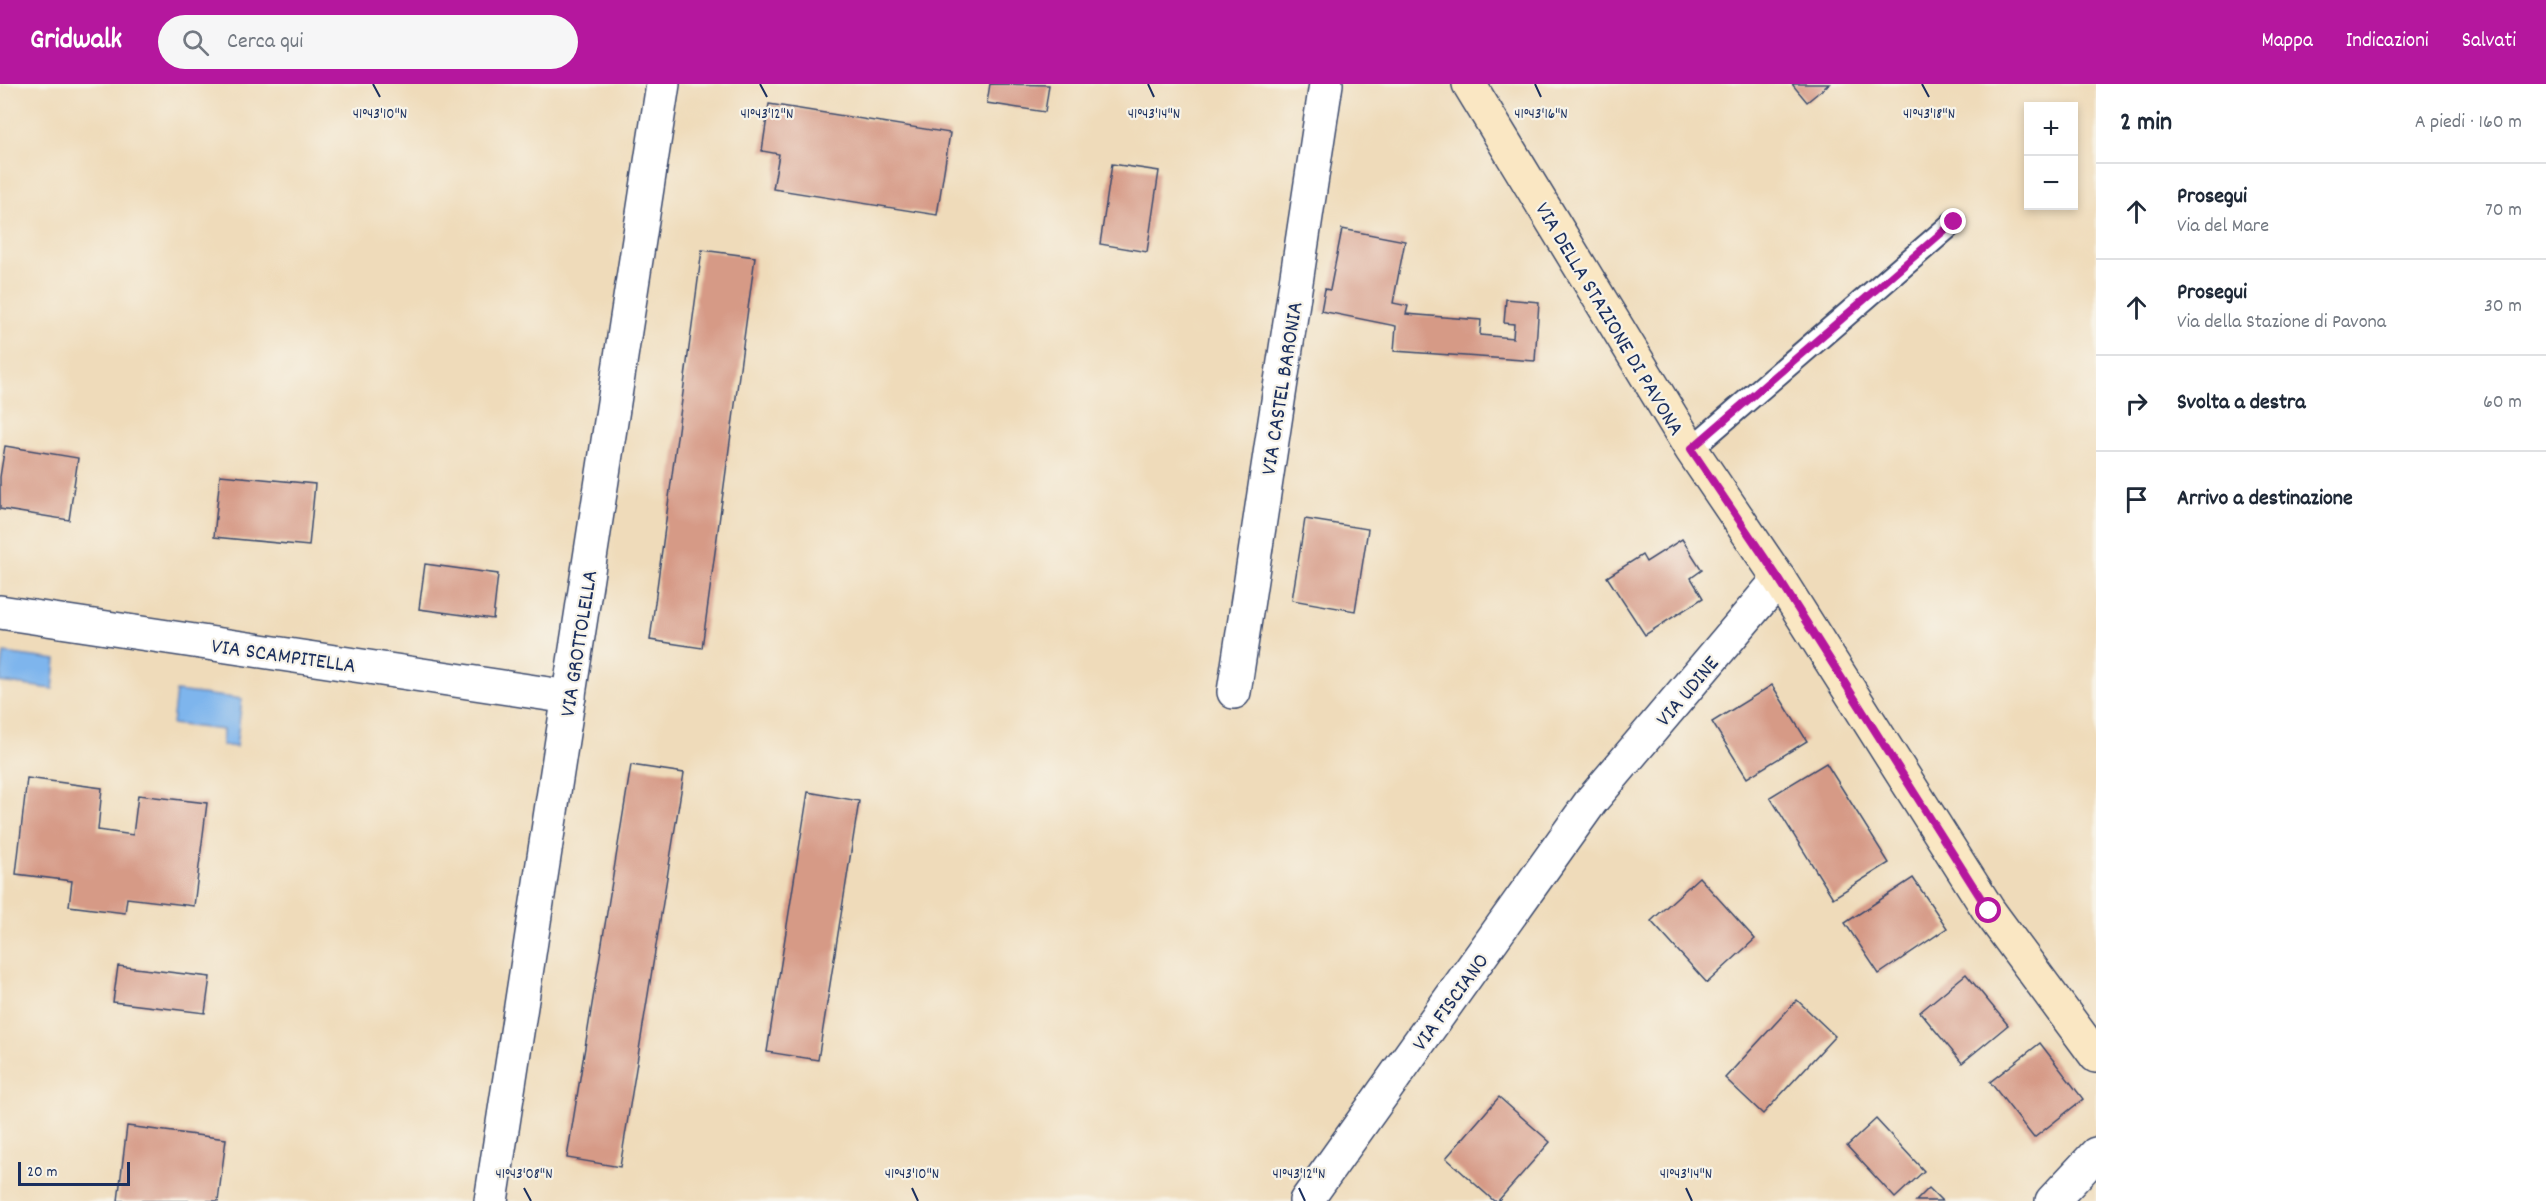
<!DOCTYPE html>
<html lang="it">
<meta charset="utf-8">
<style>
body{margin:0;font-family:Dekko,sans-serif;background:#f6f6f7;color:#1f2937}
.controls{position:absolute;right:18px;top:18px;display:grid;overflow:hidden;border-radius:0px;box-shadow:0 3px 9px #0003}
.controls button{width:54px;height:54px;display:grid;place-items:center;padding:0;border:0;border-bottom:2px solid #e0e1e3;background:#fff;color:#1f2937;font:30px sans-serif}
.scale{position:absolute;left:18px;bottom:15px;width:112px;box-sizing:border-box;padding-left:6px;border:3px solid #1b2f5e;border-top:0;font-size:16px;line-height:21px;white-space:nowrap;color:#1b2f5e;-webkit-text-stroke:4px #f7f3e8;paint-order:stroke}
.stop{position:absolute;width:18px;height:18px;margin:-14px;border:4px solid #b5179e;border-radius:50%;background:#fff}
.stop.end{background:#b5179e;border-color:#fff;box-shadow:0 2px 6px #0008}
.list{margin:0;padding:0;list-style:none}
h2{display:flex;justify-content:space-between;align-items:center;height:78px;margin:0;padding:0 24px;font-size:26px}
h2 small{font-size:20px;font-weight:400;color:#747a83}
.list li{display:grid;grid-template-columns:39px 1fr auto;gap:18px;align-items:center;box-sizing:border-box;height:96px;padding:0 24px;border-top:2px solid #e0e1e3}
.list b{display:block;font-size:22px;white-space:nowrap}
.list p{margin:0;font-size:20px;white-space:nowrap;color:#747a83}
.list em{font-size:20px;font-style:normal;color:#747a83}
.icon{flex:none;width:33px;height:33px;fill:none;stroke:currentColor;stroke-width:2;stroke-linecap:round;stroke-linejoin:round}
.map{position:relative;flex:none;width:2096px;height:1117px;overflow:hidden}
header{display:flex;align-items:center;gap:36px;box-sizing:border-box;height:84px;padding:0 30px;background:#b5179e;color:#fff}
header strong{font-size:28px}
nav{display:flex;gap:33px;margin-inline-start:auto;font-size:21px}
.search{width:420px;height:54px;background:#f6f6f7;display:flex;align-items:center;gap:15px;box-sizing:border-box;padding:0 21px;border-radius:33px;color:#747a83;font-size:22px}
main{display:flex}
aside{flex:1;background:#fff}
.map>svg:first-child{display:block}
</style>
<header>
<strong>Gridwalk</strong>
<div class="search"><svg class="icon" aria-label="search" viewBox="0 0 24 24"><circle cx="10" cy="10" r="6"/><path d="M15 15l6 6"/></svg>Cerca qui</div>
<nav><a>Mappa</a><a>Indicazioni</a><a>Salvati</a></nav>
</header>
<main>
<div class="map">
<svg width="2096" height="1117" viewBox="0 0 2096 1117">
<rect width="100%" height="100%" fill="#f7f3e8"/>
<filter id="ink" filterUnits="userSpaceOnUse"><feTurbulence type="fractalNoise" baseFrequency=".0167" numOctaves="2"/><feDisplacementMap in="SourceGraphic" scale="12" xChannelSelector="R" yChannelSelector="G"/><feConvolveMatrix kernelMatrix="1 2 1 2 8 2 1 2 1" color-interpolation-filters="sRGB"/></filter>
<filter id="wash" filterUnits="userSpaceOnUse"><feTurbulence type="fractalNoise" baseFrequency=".008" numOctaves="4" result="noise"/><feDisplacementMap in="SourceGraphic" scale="24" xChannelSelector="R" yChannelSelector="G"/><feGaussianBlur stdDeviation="1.35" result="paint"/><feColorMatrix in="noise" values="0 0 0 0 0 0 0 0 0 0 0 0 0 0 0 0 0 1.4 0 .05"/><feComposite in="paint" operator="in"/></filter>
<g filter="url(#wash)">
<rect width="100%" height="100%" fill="#efdbba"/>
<!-- water -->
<g fill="#7eb5ed" stroke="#4c72a6" stroke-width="1.5">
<polygon points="4,569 56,576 53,605 0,598"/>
<polygon points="176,607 242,615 236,663 222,661 223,646 172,640"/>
</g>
<g id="blocks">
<!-- building -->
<g fill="#d69a86">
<polygon points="990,0 1049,1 1045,28 987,19"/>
<polygon points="1792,0 1829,0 1807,18"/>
<polygon points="769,20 950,49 937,131 773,105 779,70 762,67"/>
<polygon points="1112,80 1159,87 1147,168 1100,160"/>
<polygon points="1342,145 1405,157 1393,219 1408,222 1406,230 1481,236 1480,251 1513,254 1514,240 1504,239 1506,215 1539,218 1535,277 1394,267 1396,242 1321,227 1325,205 1330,206"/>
<polygon points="702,166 755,173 702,564 650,556"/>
<polygon points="5,362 78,374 69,436 0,425 0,393"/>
<polygon points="220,391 315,400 309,462 214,453"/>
<polygon points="1305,435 1368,445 1355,527 1292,516"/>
<polygon points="1682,455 1702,486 1691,494 1703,514 1645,551 1607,493 1642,471 1646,478"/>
<polygon points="425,480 498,490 493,535 419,525"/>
<polygon points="1772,601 1807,657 1747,694 1712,638"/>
<polygon points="1826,679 1889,779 1833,814 1770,713"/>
<polygon points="631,681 684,689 620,1083 567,1074"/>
<polygon points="27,694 102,704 98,746 133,751 138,711 207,719 194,822 127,814 125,829 69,822 72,797 16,790"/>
<polygon points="808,708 859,717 818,976 767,968"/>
<polygon points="1699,793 1755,855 1707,899 1651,837"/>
<polygon points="1913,794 1947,844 1879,890 1845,839"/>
<polygon points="118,882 210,893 205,929 113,918"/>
<polygon points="1966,890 2008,941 1962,979 1920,928"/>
<polygon points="1797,916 1835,952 1763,1030 1725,994"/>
<polygon points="2040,959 2083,1015 2034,1054 1990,998"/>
<polygon points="1499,1013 1550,1058 1498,1117 1494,1117 1446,1074"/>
<polygon points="1876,1035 1924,1087 1895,1114 1847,1062"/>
<polygon points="127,1042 226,1055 218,1117 118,1117"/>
<polygon points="1929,1104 1942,1117 1916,1117"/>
</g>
</g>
</g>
<g filter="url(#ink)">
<use href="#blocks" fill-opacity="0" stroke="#3b496c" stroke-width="1.5"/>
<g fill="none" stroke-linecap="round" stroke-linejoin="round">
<defs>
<polyline id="lane" points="1691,365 1954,138"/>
<g id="street">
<polyline points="0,528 569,613"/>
<polyline points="1234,608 1326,0"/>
<polyline points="491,1117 663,0"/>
<polyline points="1306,1117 1592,716 1779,495"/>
<polyline points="2052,1117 2096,1070"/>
</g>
<polyline id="secondary" points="1469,0 1691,365 1779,495 1989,827 2096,972"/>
</defs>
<!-- lane casing -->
<use href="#lane" stroke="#3b496c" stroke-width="26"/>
<!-- street casing -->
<use href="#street" stroke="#3b496c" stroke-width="36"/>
<!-- secondary casing -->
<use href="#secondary" stroke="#3b496c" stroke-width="36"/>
<!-- lane -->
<use href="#lane" stroke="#fff" stroke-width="22"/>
<!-- street -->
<use href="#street" stroke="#fff" stroke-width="33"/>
<!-- secondary -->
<use href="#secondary" stroke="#fae7c3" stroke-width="33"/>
</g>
</g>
<g fill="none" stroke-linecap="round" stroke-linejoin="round" filter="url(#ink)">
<!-- route -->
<polyline stroke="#b5179e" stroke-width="8" points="1954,138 1691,365 1779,495 1989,827"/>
</g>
<!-- ticks -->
<path fill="none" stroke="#1b2f5e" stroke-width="2" d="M373 0 380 13M760 0 767 13M1148 0 1154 13M1535 0 1541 13M1922 0 1929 13M524 1104 531 1117M912 1104 918 1117M1299 1104 1305 1117M1686 1104 1692 1117"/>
<g text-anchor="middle" stroke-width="4.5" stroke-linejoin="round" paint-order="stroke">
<!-- street labels -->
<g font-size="22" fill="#1b2f5e" stroke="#f7f3e8">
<text transform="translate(1611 234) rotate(59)" y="8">VIA DELLA STAZIONE DI PAVONA</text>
<text transform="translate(1280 304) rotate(-81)" y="8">VIA CASTEL BARONIA</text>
<text transform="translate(577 559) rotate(-81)" y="8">VIA GROTTOLELLA</text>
<text transform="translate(284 570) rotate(8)" y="8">VIA SCAMPITELLA</text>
<text transform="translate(1686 606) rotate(-50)" y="8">VIA UDINE</text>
<text transform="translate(1449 917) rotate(-54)" y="8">VIA FISCIANO</text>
</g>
</g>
<g font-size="15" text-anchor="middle" fill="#1b2f5e" stroke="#f7f3e8" stroke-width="4.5" stroke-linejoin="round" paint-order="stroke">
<text x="1929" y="34">41°43'18"N</text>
<text x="380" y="34">41°43'10"N</text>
<text x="767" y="34">41°43'12"N</text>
<text x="1154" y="34">41°43'14"N</text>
<text x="1541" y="34">41°43'16"N</text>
<text x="524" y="1094">41°43'08"N</text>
<text x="912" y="1094">41°43'10"N</text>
<text x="1299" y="1094">41°43'12"N</text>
<text x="1686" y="1094">41°43'14"N</text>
</g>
</svg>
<div class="controls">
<button>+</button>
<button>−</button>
</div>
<div class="scale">20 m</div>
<div class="stop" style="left:1989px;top:827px"></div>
<div class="stop end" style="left:1954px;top:138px"></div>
</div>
<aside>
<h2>2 min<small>A piedi · 160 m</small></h2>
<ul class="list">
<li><svg class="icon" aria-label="ahead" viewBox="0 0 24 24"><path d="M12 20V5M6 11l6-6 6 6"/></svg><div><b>Prosegui</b><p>Via del Mare</p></div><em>70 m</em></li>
<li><svg class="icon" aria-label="ahead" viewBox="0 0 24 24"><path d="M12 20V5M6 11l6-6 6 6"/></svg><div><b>Prosegui</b><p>Via della Stazione di Pavona</p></div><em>30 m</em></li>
<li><svg class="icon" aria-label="right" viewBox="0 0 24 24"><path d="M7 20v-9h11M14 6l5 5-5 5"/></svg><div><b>Svolta a destra</b></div><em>60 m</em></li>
<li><svg class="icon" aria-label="arrive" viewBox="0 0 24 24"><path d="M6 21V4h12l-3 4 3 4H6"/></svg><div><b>Arrivo a destinazione</b></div></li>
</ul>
</aside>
</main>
